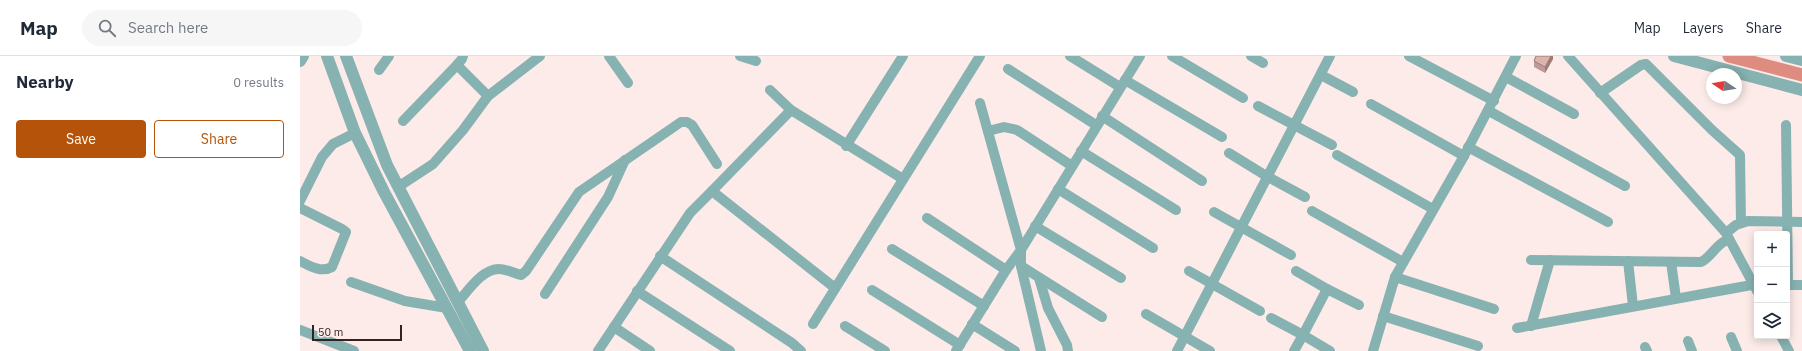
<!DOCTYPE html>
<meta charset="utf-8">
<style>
body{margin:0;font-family:"IBM Plex Sans",sans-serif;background:#f6f6f7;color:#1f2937}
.controls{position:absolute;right:12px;bottom:12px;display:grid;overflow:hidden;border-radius:4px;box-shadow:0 2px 10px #0003}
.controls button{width:36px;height:36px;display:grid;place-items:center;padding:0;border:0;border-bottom:1px solid #e0e1e3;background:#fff;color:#1f2937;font:20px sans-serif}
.compass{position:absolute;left:1406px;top:12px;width:36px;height:36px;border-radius:50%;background:#fff;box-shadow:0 2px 10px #0003;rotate:282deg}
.scale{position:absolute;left:12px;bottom:10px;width:90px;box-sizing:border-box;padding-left:4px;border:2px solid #322220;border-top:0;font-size:11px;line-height:14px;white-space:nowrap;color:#322220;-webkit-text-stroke:3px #fcebe8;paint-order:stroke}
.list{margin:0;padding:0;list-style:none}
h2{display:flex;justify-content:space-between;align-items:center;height:52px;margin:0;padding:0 16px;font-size:17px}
h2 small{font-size:13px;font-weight:400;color:#747a83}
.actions{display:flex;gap:8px;padding:12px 16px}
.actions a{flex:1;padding:9px 0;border:1px solid #b45309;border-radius:4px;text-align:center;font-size:14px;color:#b45309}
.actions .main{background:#b45309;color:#fff}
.icon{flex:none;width:22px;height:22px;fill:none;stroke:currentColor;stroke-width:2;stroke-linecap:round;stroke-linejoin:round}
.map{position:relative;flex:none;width:1502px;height:295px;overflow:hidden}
header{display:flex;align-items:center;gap:24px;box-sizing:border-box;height:56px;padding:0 20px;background:#fff;border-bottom:1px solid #e0e1e3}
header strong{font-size:19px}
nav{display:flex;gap:22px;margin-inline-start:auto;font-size:14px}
.search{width:280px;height:36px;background:#f6f6f7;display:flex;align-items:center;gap:10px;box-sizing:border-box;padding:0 14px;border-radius:22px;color:#747a83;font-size:15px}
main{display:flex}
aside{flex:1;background:#fff}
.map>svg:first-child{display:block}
</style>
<header>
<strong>Map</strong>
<div class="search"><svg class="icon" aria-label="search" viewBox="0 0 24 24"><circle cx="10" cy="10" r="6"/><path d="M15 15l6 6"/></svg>Search here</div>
<nav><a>Map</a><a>Layers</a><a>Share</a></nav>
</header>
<main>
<aside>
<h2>Nearby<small>0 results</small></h2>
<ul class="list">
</ul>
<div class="actions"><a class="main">Save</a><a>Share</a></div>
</aside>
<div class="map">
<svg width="1502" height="295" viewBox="0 0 1502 295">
<rect width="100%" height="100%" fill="#fcebe8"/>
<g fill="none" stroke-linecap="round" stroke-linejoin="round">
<!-- canal -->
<polyline stroke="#df8c80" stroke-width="13" points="1429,0 1502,19"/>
<!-- minor -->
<g stroke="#86b2b1" stroke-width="10">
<polyline points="309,0 328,27"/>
<polyline points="440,0 456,5"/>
<polyline points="770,0 820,31"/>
<polyline points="872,0 943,42"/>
<polyline points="951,0 963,7"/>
<polyline points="1109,0 1194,45"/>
<polyline points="1268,0 1426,177 1457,235"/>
<polyline points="157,9 162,3 163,0"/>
<polyline points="708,13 796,69"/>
<polyline points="79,14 89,0"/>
<polyline points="1021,19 1053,36"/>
<polyline points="1206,21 1274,58"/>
<polyline points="825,24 922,81"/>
<polyline points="470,34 491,54"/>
<polyline points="1300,37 1341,9 1346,8 1412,74 1440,99 1441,167"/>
<polyline points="1071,48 1164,100"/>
<polyline points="958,50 1032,89"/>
<polyline points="1189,55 1325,130"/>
<polyline points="802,60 902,125"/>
<polyline points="103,65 157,9 188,40 240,0"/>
<polyline points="1486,69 1488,229"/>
<polyline points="688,75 704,71 717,74 772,110"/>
<polyline points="546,90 603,0"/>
<polyline points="1168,91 1308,166"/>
<polyline points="781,95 876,154"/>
<polyline points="929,97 968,121 1005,141"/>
<polyline points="1037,99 1133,153"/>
<polyline points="98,131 133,108 163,74 188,40"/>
<polyline points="758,133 853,192"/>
<polyline points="412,135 491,54 603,123"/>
<polyline points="0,145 22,101 33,88 55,77"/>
<path d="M0 152 42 173 46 176 32 211C21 217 10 210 0 205"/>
<polyline points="1012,155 1103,206"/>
<polyline points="914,156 991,199"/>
<polyline points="627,162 706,214"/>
<polyline points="735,170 821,222"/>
<polyline points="1426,177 1436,169 1448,165 1502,166"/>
<polyline points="592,193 684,250"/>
<polyline points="360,200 492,287 501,295"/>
<path d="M1231 204 1401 206C1412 201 1415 188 1429 183"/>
<polyline points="1328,205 1333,250"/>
<polyline points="1371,206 1376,242"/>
<polyline points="721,210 802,261"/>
<polyline points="889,215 960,255"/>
<polyline points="996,215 1027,233 1003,279 1030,295"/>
<polyline points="1095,221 1194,253"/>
<polyline points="739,222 748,252 767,289 768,295"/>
<polyline points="51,226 105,245 147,252"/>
<polyline points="1487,229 1502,229"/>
<polyline points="1027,233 1059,249"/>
<polyline points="572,234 660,289"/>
<polyline points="337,235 430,295"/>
<polyline points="245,238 308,141 325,104"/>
<path d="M158 246C168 235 182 213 199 213 206 213 214 217 221 219L226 215 279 136 381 66H387L392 69 417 108"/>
<polyline points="846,258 910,295"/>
<polyline points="1083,260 1178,290"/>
<polyline points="971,262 1003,279 994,295"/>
<polyline points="513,268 680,0"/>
<polyline points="672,268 715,295"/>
<polyline points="545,270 585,295"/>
<polyline points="1231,270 1250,204"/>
<polyline points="314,271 350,295"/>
<polyline points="1217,272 1457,228"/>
<polyline points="0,274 54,295"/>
<polyline points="1481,280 1489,295"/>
<polyline points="1431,281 1437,295"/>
<polyline points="1388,285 1392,295"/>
<polyline points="1345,291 1347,295"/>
<polyline points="298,295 390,157 412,135 535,232"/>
<polyline points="656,295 706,214 721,194 680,47"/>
<polyline points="741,295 721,210 721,194 840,0"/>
<polyline points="877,295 1030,0"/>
<polyline points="1073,295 1095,221 1164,100 1216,0"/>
</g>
<!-- tertiary -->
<g stroke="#86b2b1" stroke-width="12">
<polyline points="27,0 55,77 84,136 170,295"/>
<polyline points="46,0 87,109 183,295"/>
<polyline points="1374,0 1502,34"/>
<polyline points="1486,0 1502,4"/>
<polyline points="0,5 3,0"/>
</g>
</g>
<!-- wall -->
<polygon fill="#bd9a95" points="1253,0 1253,3 1245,17 1234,11 1234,5"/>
<!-- shaded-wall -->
<polygon fill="#9a7d79" points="1251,0 1253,0 1253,3 1245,17 1245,11"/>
<!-- building -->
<polygon fill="#dcb3ad" stroke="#9a7d79" points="1236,0 1251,0 1245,11 1234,5"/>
</svg>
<div class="controls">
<button>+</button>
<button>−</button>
<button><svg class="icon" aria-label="layers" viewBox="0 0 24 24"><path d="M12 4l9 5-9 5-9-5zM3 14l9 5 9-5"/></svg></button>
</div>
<svg class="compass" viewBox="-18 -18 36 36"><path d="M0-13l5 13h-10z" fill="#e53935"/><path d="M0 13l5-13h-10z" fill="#747a83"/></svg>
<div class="scale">50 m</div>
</div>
</main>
